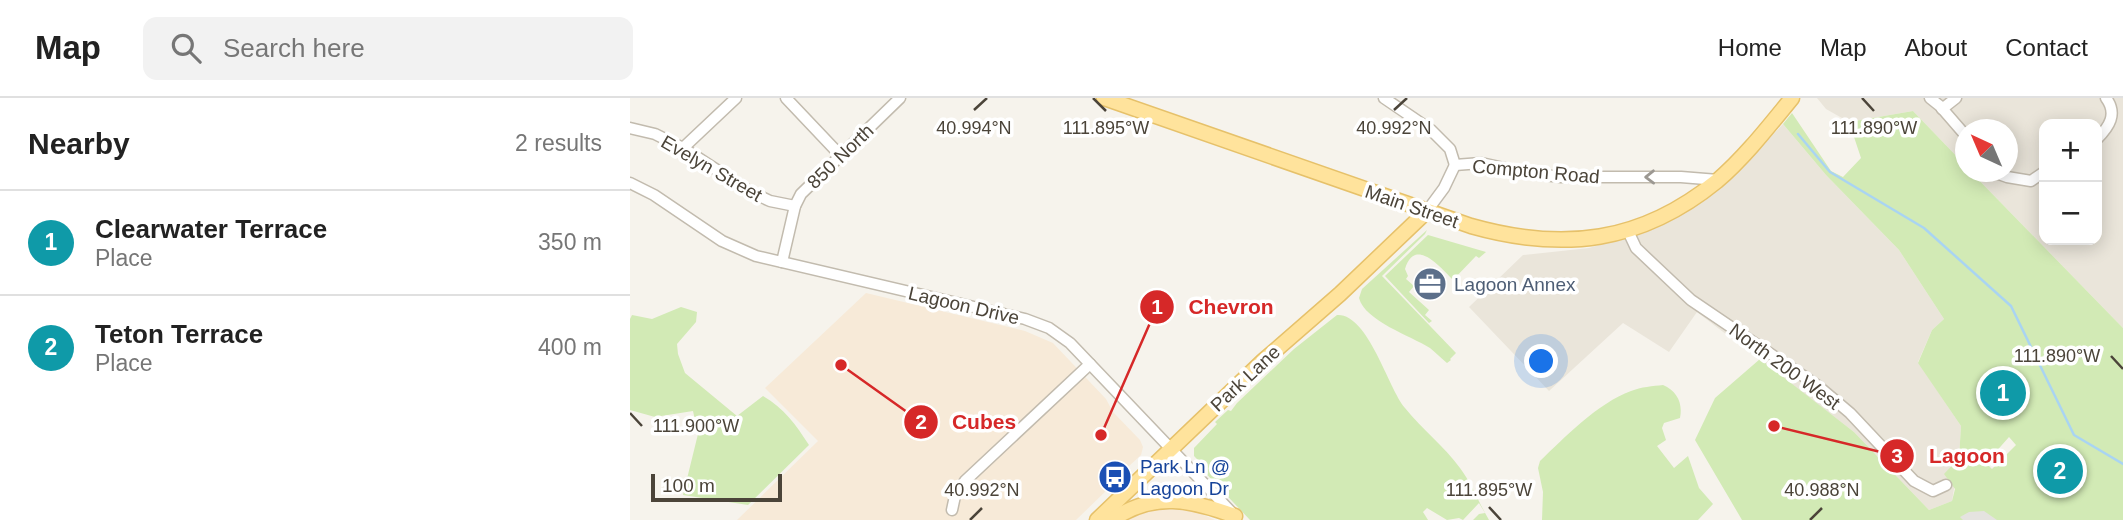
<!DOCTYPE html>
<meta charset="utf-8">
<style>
body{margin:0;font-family:Helvetica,sans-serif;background:#f2f2f2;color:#222}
.controls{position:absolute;right:21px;top:21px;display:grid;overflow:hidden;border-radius:14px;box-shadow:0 4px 18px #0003}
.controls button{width:63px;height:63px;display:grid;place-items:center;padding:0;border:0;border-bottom:2px solid #e0e0e0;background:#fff;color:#222;font:35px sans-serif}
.compass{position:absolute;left:1325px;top:21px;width:63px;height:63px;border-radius:50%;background:#fff;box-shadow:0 4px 18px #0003;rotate:316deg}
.scale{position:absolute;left:21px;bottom:18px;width:131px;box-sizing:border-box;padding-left:7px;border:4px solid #4b4439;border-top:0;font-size:19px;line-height:24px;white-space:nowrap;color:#4b4439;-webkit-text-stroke:5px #fff;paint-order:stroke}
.you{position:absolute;left:912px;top:264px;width:24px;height:24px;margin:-18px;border:5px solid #fff;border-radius:50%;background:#1a73e8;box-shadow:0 0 0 10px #1a73e833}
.badge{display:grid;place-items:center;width:46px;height:46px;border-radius:50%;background:#7c3aed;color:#fff;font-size:23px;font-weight:700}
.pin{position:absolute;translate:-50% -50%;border:4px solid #fff;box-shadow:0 2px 7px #0006}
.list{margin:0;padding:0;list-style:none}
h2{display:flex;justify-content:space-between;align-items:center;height:91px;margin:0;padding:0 28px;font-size:30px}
h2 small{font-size:23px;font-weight:400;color:#767676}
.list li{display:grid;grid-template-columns:46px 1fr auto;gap:21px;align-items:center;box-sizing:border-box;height:105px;padding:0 28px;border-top:2px solid #e0e0e0}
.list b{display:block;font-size:26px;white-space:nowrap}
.list p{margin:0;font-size:23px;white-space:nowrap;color:#767676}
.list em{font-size:23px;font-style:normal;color:#767676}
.icon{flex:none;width:38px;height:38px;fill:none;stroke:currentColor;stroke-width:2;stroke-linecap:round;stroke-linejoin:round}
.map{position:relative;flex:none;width:1493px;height:422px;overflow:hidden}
header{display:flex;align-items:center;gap:42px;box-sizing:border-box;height:98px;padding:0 35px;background:#fff;border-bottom:2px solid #e0e0e0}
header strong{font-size:33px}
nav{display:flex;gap:38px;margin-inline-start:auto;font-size:24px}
.search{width:490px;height:63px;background:#f2f2f2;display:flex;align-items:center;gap:18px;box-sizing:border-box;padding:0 24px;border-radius:14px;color:#767676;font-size:26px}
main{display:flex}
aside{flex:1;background:#fff}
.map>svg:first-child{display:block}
</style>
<header>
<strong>Map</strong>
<div class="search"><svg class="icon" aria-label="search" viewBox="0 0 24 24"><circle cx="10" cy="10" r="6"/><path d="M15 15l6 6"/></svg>Search here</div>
<nav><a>Home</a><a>Map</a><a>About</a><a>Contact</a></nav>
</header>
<main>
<aside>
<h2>Nearby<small>2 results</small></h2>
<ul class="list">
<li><span class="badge" style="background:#0f9aa8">1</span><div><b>Clearwater Terrace</b><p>Place</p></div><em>350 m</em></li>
<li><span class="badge" style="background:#0f9aa8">2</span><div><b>Teton Terrace</b><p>Place</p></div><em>400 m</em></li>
</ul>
</aside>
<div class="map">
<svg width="1493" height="422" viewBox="0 0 1493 422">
<rect width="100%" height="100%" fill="#f6f3ec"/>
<!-- residential -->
<g fill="#eae5da" fill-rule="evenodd">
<path d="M1187 0H1493V230L1341 74H1378V32H1336L1335 67 1283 13 1219 24 1196 11ZM1414 26H1467V142H1414Z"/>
<polygon points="1153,26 1196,77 1269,152 1314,221 1302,232 1288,264 1331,328 1329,360 1322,403 1299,412 1224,334 1067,214 1039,254 993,225 919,293 839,209 893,157 959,150 1009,135 1050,115 1094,88"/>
</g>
<!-- commercial -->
<g fill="#f7ead8">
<polygon points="236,195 395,233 423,245 476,301 483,314 510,342 513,349 511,357 486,380 478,391 446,422 107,422 188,343 135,290"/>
<polygon points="530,408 558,410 585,422 493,422 502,417"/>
</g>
<!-- green -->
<g fill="#d2eab5" fill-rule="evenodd">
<path d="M1283 13 1335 67 1336 74H1341L1493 230V422H1112L1065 342 1085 300 1130 261 1224 334 1299 412 1322 403 1325 391 1314 376 1329 360 1331 328 1288 265 1302 232 1314 221 1269 152 1196 77 1153 26 1162 15 1201 73 1213 79 1231 60 1219 24ZM1379 339 1386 347 1362 371 1356 365Z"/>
<path d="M797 132 795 136 752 178 826 255 820 261 821 262 817 265C811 260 806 255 800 250 781 238 735 223 729 200L732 191Z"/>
<path d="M798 137 856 154 849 160 846 158 823 182C811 170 785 138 775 171L778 178 776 181 784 188 779 194 799 212 795 217 802 223 799 225 755 178Z"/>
<path d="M51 209 67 214 66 224 47 246 48 256 55 275 107 318 133 298C154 310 166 327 179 347L118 407 53 397 68 336 63 313 25 319 0 312V221L2 217 22 221Z"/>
<path d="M707 217C738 215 758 290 775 310 792 331 814 348 830 370 842 386 849 405 859 422H843L849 416 855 415 849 405 833 422 829 420 817 422 797 410 793 414 798 422H620L567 366 569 363 564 358V350L587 326 585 324 598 312 601 313 607 305 664 251Z"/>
<path d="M1033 287C1047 293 1053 305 1050 320L1034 325 1032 330 1036 342 1027 348 1044 370 1058 358 1069 390 1083 406 1068 422H912L913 394 908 370 910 363C935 339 968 305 1001 293 1011 289 1023 288 1033 287Z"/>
</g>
<!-- parking -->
<polygon fill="#e5e3e0" points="1354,413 1367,422 1333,422 1330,419 1339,414"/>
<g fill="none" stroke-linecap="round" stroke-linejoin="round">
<!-- stream -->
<polyline stroke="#a9d4f2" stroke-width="2.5" points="1168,36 1200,74 1294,130 1381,208 1444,337 1493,366"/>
<defs>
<g id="minor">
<polyline points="156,0 210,57"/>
<polyline points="754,0 801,32 820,51 825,67"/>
<polyline points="1300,0 1310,8 1336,38"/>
<polyline points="1312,11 1326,0"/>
<polyline points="0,30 25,36 53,50 119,93 140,103 165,108"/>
<path d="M1467 41C1479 29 1488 16 1476 0"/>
<polyline points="53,50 106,0"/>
<polyline points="825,67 851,65 897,75 931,79 1051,79 1088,82"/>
<polyline points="1363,74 1377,79 1401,83 1414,74"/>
<polyline points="0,85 24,97 92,143 126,158 395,221 419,230 440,245 604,417"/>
<polyline points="797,113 814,90 825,67"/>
<polyline points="998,133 1006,150 1061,202 1188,288 1220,315 1284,383 1303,393 1316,387"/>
<polyline points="152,164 165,108 171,96 270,0"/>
<polyline points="322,412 325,398 335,383 460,266"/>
</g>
<g id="major">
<path d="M474 0 841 128C933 154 1011 145 1087 83 1115 59 1139 28 1162 0"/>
<polyline points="467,422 633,263 710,196 797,113"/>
<path d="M482 422C524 393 561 402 605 418"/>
</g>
</defs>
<!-- minor casing -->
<use href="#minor" stroke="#c2bbae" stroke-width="13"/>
<!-- major casing -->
<use href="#major" stroke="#e6c16a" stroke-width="17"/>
<!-- minor -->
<use href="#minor" stroke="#fff" stroke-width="10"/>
<!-- major -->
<use href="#major" stroke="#ffe39c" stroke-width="14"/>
</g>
<!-- one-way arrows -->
<defs><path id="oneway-chevron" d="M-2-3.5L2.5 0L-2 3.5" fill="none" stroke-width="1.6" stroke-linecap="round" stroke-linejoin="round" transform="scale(1.75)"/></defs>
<use stroke="#9c9892" href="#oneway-chevron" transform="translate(1020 79) rotate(179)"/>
<!-- ticks -->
<path fill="none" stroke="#4b4439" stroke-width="2.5" d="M463 0 476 13M1232 0 1244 13M344 12 357 0M764 12 777 0M1481 258 1493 271M0 315 12 328M859 409 871 422M340 422 352 410M1180 422 1192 410"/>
<!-- icons -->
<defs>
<symbol id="office-disc" viewBox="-11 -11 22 22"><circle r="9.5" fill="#5c6f8a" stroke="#fff"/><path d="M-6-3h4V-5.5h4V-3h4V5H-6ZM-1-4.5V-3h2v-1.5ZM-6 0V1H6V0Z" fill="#fff"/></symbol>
<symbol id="bus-disc" viewBox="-11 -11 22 22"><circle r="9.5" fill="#1a4fb4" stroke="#fff"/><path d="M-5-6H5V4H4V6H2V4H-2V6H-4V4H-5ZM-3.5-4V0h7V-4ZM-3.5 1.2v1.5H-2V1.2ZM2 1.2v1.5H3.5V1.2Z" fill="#fff"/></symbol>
</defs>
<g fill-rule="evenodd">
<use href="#office-disc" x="781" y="167" width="38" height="38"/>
<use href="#bus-disc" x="466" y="360" width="38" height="38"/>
</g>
<g text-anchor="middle" stroke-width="7" stroke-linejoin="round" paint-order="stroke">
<!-- street labels -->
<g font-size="19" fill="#4b4439" stroke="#fff">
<text transform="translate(210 58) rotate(-44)" y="7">850 North</text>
<text transform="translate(82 70) rotate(30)" y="7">Evelyn Street</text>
<text transform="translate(906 73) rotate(5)" y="7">Compton Road</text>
<text transform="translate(782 108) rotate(19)" y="7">Main Street</text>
<text transform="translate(334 207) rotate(13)" y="7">Lagoon Drive</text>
<text transform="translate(1155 268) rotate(36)" y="7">North 200 West</text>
<text transform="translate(615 280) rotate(-43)" y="7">Park Lane</text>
</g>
<!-- service labels -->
<g font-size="19" fill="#4e5e75" stroke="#fff" text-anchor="start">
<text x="824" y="193">Lagoon Annex</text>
</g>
<!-- transit labels -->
<g font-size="19" fill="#164399" stroke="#fff" text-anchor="start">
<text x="510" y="375">Park Ln @<tspan x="510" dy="22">Lagoon Dr</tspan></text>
</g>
</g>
<g font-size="18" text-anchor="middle" fill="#4b4439" stroke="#fff" stroke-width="7" stroke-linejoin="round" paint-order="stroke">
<text x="344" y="36">40.994°N</text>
<text x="764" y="36">40.992°N</text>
<text x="476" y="36">111.895°W</text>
<text x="1244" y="36">111.890°W</text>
<text x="1427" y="264">111.890°W</text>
<text x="66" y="334">111.900°W</text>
<text x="859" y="398">111.895°W</text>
<text x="352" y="398">40.992°N</text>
<text x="1192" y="398">40.988°N</text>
</g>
<!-- callouts -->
<path fill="none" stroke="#d62828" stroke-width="2.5" d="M471 337L527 209M211 267L291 324M1144 328L1267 358"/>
<g fill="#d62828" stroke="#fff" stroke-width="2.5">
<circle cx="471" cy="337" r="7"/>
<circle cx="211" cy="267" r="7"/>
<circle cx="1144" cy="328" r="7"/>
<circle cx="527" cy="209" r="18"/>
<circle cx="291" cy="324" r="18"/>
<circle cx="1267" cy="358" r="18"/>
</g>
<g font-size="21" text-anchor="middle" font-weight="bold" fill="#fff">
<text x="527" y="216">1</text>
<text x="291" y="331">2</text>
<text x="1267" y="365">3</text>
</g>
<g font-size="21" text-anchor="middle" font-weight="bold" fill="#d62828" stroke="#fff" stroke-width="7" stroke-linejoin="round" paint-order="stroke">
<text x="601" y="216">Chevron</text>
<text x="354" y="331">Cubes</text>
<text x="1337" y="365">Lagoon</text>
</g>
</svg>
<div class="controls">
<button>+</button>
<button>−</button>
</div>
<svg class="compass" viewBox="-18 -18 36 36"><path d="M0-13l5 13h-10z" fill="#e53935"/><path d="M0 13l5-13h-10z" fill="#767676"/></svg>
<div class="scale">100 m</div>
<div class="you"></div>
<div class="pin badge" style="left:1373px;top:295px;background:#0f9aa8">1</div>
<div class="pin badge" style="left:1430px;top:373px;background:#0f9aa8">2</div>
</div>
</main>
